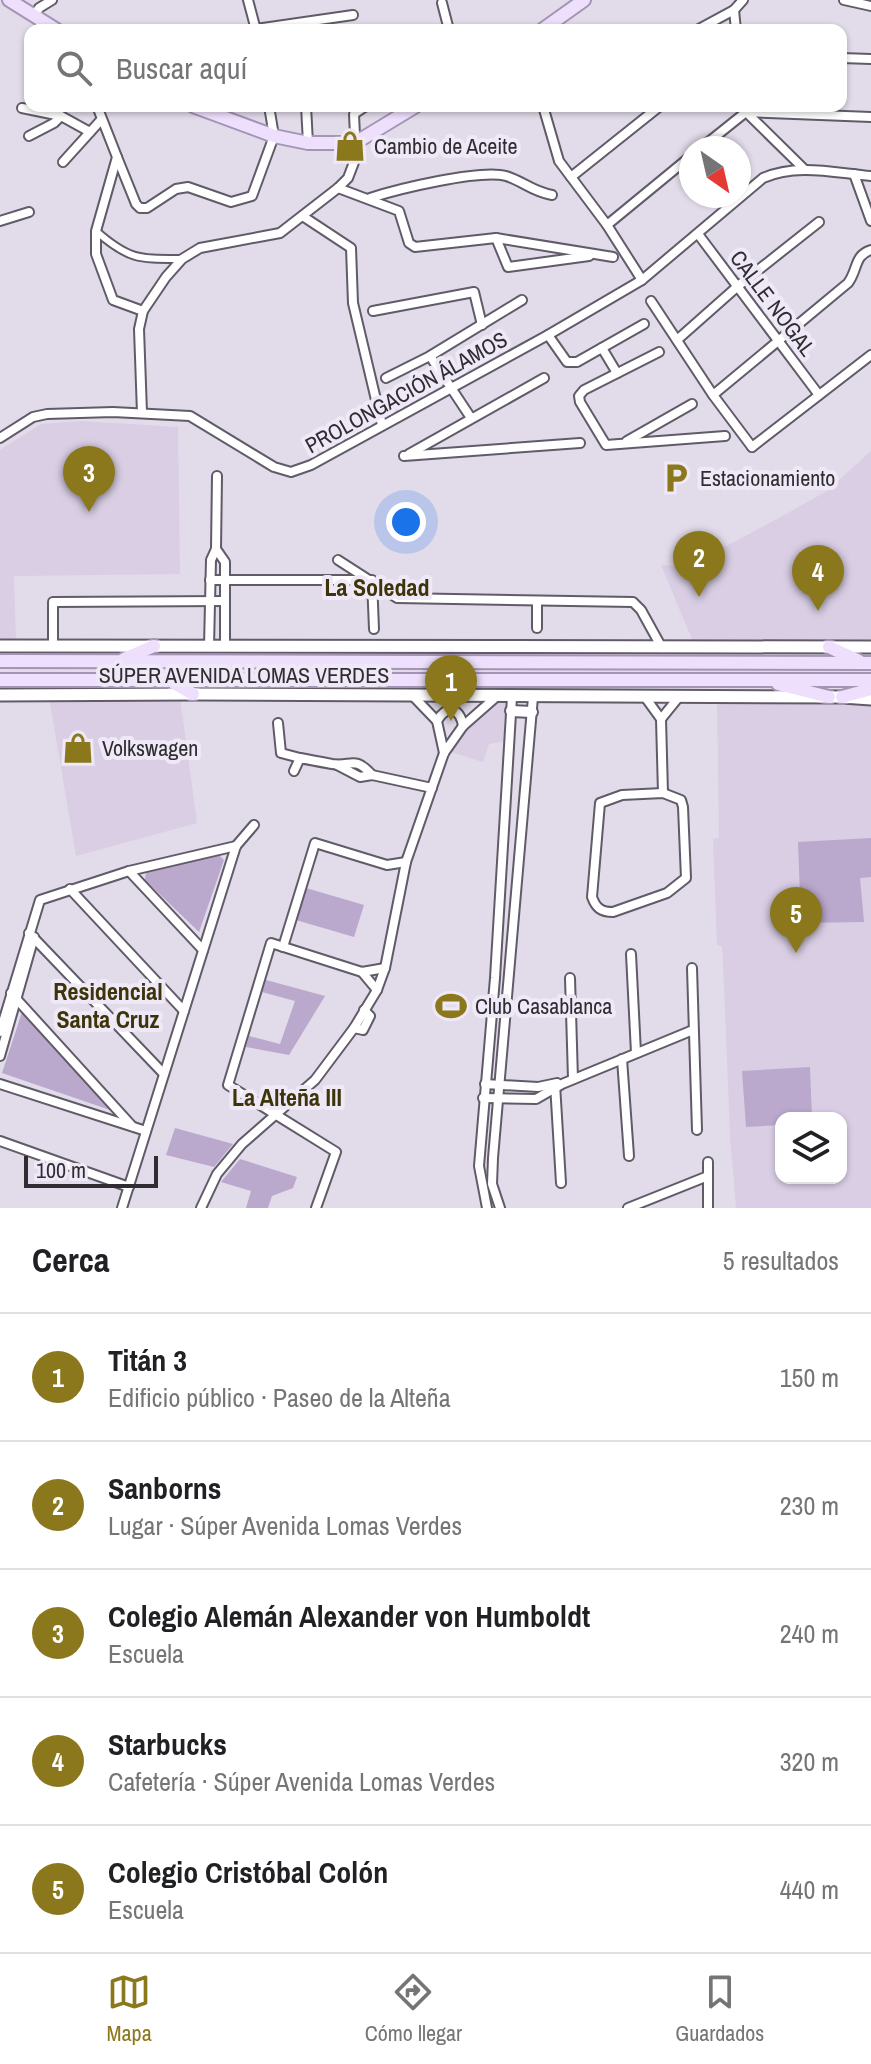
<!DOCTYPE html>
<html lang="es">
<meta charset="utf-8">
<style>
body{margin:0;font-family:"Archivo Narrow",sans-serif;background:#f6f6f6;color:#202124}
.controls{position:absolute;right:24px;bottom:24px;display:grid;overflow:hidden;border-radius:16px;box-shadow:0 2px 6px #0004}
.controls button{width:72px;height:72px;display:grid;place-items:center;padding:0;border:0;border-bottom:2px solid #e0e0e0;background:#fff;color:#202124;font:40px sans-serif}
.compass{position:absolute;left:679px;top:136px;width:72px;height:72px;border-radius:50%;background:#fff;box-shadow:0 2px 6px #0004;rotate:146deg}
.scale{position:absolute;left:24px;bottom:20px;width:134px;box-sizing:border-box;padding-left:8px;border:4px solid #2f2d32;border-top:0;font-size:22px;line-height:28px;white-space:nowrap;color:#2f2d32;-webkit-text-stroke:6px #efe8f7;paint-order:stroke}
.you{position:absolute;left:406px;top:522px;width:28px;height:28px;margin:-20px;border:6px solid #fff;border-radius:50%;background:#1a73e8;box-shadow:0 0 0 12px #1a73e833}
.badge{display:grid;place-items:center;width:52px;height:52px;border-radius:50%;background:#8b781d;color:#fff;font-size:26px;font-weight:700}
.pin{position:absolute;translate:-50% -66px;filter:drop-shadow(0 2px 4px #0008)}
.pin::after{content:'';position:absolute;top:42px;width:28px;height:24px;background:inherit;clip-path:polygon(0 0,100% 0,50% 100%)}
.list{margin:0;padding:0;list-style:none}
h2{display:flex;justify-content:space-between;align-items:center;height:104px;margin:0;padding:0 32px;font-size:34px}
h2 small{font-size:26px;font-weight:400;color:#757577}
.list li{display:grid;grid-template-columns:52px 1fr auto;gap:24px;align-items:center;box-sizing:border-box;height:128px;padding:0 32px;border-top:2px solid #e0e0e0}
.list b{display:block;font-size:30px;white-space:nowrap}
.list p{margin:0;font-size:26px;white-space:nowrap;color:#757577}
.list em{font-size:26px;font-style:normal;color:#757577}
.icon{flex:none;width:44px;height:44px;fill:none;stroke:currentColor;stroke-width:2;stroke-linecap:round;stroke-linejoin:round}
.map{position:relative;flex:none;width:871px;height:1208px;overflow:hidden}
.search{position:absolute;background:#fff;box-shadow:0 2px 6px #0004;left:24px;right:24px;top:24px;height:88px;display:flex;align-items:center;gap:20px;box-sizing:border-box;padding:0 28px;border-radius:16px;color:#757577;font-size:30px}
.sheet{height:744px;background:#fff}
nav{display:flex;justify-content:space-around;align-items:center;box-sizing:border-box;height:112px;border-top:2px solid #e0e0e0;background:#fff;font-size:22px;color:#757577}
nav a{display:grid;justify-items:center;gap:4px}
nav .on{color:#8b781d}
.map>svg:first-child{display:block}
</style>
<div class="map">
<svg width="871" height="1208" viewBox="0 0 871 1208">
<rect width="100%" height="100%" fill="#e2dbea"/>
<!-- built -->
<g fill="#d9cee4" fill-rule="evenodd">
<polygon points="81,421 178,427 180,574 14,576 16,644 0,644 0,450 41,424"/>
<polygon points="871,451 871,645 694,644 661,565 689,566 779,518 827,491"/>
<polygon points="49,697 180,698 197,823 76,856"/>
<polygon points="496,697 511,697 508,741 489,744 483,762 447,751 459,734"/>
<path d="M853 702 871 703V1208H736L730 1135 723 962 722 946 717 945 713 839 719 838 717 703ZM781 1118H841V1178H781Z"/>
</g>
<!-- green -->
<g fill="#baa8cd">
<polygon points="871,838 871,877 860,878 864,922 801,923 798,842"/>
<polygon points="215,855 220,856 224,860 199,932 145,880 146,872 166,865"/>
<polygon points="306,888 364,905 354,937 296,920"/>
<polygon points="266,980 325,996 289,1055 246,1047 249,1036 280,1044 295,1001 262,992"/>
<polygon points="23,1009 113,1111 2,1073"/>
<polygon points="810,1067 812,1118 781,1118 781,1125 746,1127 742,1071"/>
<polygon points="175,1128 233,1144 214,1167 166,1155"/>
<polygon points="240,1159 297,1177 293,1188 272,1196 268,1208 246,1208 251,1191 221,1182"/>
</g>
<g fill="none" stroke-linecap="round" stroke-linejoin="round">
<defs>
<path id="pedestrian" d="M96 231C129 260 139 259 182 259"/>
<g id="minor">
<polyline points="248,0 256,30"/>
<polyline points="844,0 871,6"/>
<polyline points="442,3 449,30"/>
<polyline points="734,10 736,30"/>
<polyline points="34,16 39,8 52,0"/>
<polyline points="256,29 353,15"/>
<polyline points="697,30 734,10 743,0"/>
<polyline points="841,58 871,59"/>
<polyline points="97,106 117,157 96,231 96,254 113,300 143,311"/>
<polyline points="306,106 308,143"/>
<polyline points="543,106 559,161 607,225 642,280"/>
<polyline points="745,106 746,112 804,169"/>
<polyline points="22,108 61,116 90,132"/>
<polyline points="29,136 54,123 61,116"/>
<polyline points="701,148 746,112 871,117"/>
<polyline points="117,157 136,204 140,208 147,208 176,189 188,187 231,202 252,196 274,136 269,106"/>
<polyline points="63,162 101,120"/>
<polyline points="854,174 871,221"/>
<polyline points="571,177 660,106"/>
<polyline points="338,188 399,211 409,243 415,247 496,238 613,257"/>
<path d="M370 198C398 189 480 169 506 176 523 181 531 191 552 195"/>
<polyline points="304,217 351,248 353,303 382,425"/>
<polyline points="0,221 29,212"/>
<polyline points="607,225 691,156"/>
<polyline points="698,234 819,395"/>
<polyline points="496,238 508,267 589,256"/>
<polyline points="651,301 713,395 752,447"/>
<polyline points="373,311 474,292 482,325"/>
<polyline points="548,335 567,362 577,362 644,324"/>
<polyline points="677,340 738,286 819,222"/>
<polyline points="602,348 617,373"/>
<polyline points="659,352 584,390 579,396 580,402 606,445 725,436"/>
<polyline points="430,356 471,418"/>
<polyline points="386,378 430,356 522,300"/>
<path d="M713 395 848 283C858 270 854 255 871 250"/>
<polyline points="142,413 139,329 143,311 166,277 182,259 200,248 280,233 338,188 348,178 356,157 354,114 366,106"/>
<path d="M0 438 33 417 47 414 113 412 190 416 274 467 291 472 311 465 548 335 642 280 763 178C797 163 835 173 871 176"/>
<polyline points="627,441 692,404"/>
<polyline points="752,447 871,355"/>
<polyline points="409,454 544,378"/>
<polyline points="404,456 580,443"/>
<polyline points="216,549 225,562 225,646"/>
<polyline points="338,560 397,598 633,602 641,610 662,648"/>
<polyline points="210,580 371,580"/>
<polyline points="372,580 374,629"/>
<polyline points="537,601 537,628"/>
<polyline points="53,646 53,602 225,601"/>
<polyline points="209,646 211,560 216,549 217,476"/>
<polyline points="412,695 437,721 444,753"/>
<polyline points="645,697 661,719 663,793"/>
<polyline points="661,719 678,698"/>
<path d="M437 721C447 704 460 708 463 726"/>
<polyline points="278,723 281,753 300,758"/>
<polyline points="337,765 360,777 372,775 432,788"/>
<path d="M294 771 300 758C310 760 321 762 332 764 352 767 354 755 372 775"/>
<path d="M663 793 681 800 683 807 686 878 667 893 613 912C601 912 596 908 592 897L600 803 622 795Z"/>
<polyline points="129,871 203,950"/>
<polyline points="70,889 184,1011"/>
<polyline points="29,933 164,1074"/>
<polyline points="283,947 315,843 387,865 406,862"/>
<polyline points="631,954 636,1053"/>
<polyline points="692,968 697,1130"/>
<polyline points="362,972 377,990"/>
<polyline points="570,978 573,1079"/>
<polyline points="11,993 132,1126"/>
<polyline points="354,1028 363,1030 370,1016 364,1010"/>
<polyline points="0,1032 40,900 129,871 236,846"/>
<polyline points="0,1056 34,937"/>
<polyline points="622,1059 629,1156"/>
<polyline points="0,1084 146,1131"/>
<polyline points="485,1084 538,1087 557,1083"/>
<polyline points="555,1084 561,1183"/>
<polyline points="483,1098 536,1099 562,1084 693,1030"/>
<polyline points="0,1141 129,1187"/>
<polyline points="708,1162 708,1208"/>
<polyline points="122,1208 236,846 254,825"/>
<polyline points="201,1208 217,1174 242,1144 315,1080 354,1028 377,990 385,968 406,862 444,753 463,726 496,697"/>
<polyline points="316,1208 336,1152 228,1085 271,943 362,972 385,968"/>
<polyline points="487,1208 479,1166 495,978 512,697"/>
<polyline points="500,1208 492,1184 493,1158 533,697"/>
<polyline points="628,1208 708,1176"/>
</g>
<polyline id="tertiary" points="511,711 532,712"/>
<g id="secondary">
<polyline points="0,646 871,647"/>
<polyline points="0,695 193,694 842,697 871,699"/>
</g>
<g id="primary">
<polyline points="9,0 57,30"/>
<polyline points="542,30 584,0"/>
<polyline points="193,106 274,136 308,143 355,143 416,106"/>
<polyline points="829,647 859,661"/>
<polyline points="124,659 154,646"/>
<polyline points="0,661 871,663"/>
<polyline points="0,680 871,680"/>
<polyline points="174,683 193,694"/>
<polyline points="778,684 829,697"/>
<polyline points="842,697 871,689"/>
</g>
</defs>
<!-- pedestrian casing -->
<use href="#pedestrian" stroke="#615b68" stroke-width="10"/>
<!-- minor casing -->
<use href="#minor" stroke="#615b68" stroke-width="12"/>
<!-- tertiary casing -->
<use href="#tertiary" stroke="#615b68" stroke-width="14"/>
<!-- secondary casing -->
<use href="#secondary" stroke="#615b68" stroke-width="15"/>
<!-- primary casing -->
<use href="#primary" stroke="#a494b5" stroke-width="16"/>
<!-- pedestrian -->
<use href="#pedestrian" stroke="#fff" stroke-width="6"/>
<!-- minor -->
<use href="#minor" stroke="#fff" stroke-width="8"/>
<!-- tertiary -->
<use href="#tertiary" stroke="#fff" stroke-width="10"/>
<!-- secondary -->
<use href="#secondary" stroke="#fff" stroke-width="11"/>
<!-- primary -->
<use href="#primary" stroke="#eee0fd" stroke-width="12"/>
</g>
<!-- icons -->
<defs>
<symbol id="shop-bare" viewBox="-9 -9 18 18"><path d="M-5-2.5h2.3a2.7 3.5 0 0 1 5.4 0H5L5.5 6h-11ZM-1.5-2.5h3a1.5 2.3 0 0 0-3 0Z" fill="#8b781d" stroke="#efe8f7" stroke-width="2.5" paint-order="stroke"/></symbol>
<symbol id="parking-bare" viewBox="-9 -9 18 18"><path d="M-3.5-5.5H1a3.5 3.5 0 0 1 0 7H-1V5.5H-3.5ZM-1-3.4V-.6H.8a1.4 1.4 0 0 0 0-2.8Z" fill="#8b781d" stroke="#efe8f7" stroke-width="2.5" paint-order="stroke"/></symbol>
<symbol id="stadium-bare" viewBox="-9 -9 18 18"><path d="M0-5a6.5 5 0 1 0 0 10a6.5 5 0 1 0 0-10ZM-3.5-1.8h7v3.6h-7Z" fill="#8b781d" stroke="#efe8f7" stroke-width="2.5" paint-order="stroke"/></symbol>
</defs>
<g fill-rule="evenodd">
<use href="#shop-bare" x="328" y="124" width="44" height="44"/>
<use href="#parking-bare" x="654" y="456" width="44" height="44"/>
<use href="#shop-bare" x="56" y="726" width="44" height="44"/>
<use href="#stadium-bare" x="429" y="984" width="44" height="44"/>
</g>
<g text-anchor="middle" stroke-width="8" stroke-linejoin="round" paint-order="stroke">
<!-- poi labels -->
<g font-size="22" fill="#2f2d32" stroke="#efe8f7" text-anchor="start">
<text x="374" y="154">Cambio de Aceite</text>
<text x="700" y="486">Estacionamiento</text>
<text x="102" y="756">Volkswagen</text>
<text x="475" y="1014">Club Casablanca</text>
</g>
<!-- street labels -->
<g font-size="22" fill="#2f2d32" stroke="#efe8f7">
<text transform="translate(773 303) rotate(53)" y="8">CALLE NOGAL</text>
<text transform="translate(406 392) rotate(-29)" y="8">PROLONGACIÓN ÁLAMOS</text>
<text x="244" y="683">SÚPER AVENIDA LOMAS VERDES</text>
</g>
<!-- neighbourhood labels -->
<g font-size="24" font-weight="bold" fill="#3d3409" stroke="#efe8f7">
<text x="377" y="596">La Soledad</text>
<text x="108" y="1000">Residencial<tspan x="108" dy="28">Santa Cruz</tspan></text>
<text x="287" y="1106">La Alteña III</text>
</g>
</g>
</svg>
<div class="controls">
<button><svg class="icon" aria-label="layers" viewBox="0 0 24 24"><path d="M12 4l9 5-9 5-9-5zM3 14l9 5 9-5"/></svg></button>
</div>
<svg class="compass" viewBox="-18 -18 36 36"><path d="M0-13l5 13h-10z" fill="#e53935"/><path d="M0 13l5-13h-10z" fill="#757577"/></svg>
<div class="scale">100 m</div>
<div class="you"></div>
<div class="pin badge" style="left:451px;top:721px">1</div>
<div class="pin badge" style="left:699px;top:597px">2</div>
<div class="pin badge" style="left:89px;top:512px">3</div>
<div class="pin badge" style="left:818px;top:611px">4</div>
<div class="pin badge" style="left:796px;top:953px">5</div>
<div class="search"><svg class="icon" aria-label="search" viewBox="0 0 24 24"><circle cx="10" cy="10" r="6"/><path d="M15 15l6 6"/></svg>Buscar aquí</div>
</div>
<section class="sheet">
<h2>Cerca<small>5 resultados</small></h2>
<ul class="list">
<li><span class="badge">1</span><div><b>Titán 3</b><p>Edificio público · Paseo de la Alteña</p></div><em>150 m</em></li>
<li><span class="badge">2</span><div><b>Sanborns</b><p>Lugar · Súper Avenida Lomas Verdes</p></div><em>230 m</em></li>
<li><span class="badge">3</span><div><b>Colegio Alemán Alexander von Humboldt</b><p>Escuela</p></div><em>240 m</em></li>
<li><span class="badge">4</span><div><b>Starbucks</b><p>Cafetería · Súper Avenida Lomas Verdes</p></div><em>320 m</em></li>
<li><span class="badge">5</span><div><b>Colegio Cristóbal Colón</b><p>Escuela</p></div><em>440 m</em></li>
</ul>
</section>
<nav>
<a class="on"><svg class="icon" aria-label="map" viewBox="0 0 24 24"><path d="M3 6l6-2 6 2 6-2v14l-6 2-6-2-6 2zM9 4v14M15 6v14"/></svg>Mapa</a>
<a><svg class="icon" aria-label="directions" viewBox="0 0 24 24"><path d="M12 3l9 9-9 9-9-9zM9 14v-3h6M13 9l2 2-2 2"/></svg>Cómo llegar</a>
<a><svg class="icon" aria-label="saved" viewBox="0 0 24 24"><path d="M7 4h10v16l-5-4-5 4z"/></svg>Guardados</a>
</nav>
